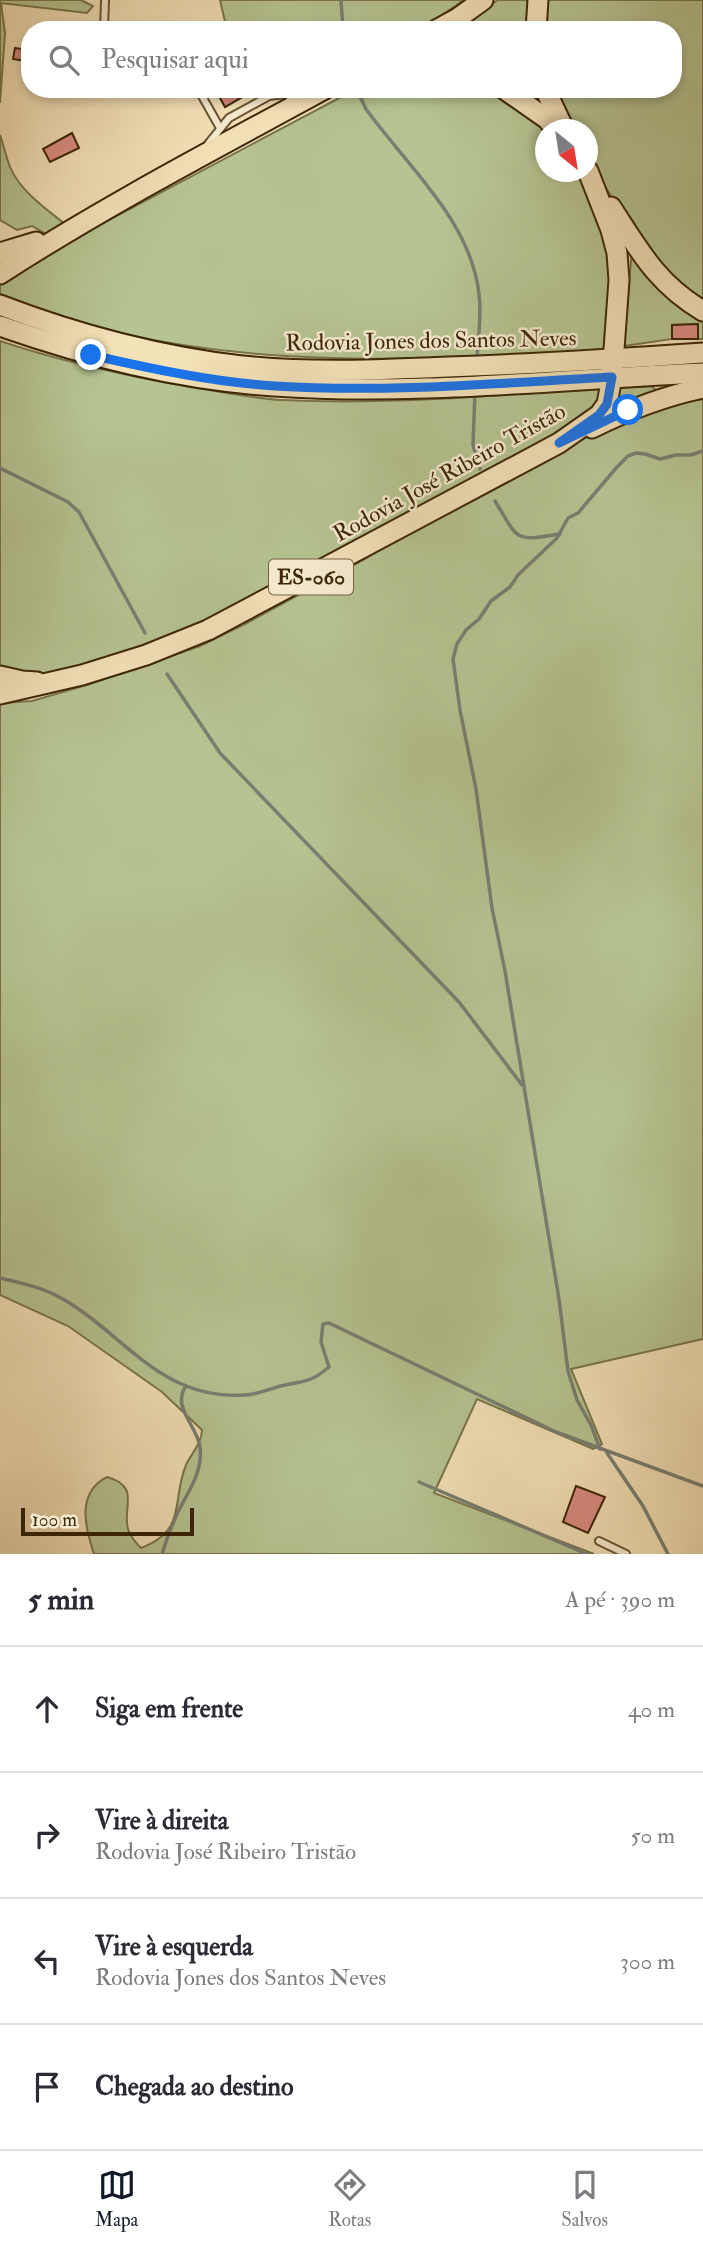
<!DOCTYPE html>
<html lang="pt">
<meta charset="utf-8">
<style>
body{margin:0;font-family:"IM FELL Double Pica",serif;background:#f2f2f3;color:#2b2b33}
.compass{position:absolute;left:535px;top:119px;width:63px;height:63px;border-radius:50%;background:#fff;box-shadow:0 4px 10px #0003;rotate:150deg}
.scale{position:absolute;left:21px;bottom:18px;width:173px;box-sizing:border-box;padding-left:7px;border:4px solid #3d2606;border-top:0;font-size:19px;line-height:24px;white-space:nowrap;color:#3d2606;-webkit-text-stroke:5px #f7ecd1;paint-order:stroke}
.stop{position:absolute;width:21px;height:21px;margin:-16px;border:5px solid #1a73e8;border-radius:50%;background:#fff}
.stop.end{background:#1a73e8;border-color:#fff;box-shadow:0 2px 7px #0008}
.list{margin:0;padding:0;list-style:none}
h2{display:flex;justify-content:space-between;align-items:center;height:91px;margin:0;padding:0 28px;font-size:30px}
h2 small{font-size:23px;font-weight:400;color:#7c7c81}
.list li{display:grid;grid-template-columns:46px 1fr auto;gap:21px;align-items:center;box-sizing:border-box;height:126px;padding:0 28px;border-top:2px solid #e1e1e2}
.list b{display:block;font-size:26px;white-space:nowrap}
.list p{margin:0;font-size:23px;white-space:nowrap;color:#7c7c81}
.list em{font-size:23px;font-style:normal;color:#7c7c81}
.icon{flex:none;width:38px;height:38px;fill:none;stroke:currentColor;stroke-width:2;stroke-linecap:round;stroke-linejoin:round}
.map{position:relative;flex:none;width:703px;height:1554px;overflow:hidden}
.search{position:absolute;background:#fff;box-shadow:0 4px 10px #0003;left:21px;right:21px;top:21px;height:77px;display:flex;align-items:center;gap:18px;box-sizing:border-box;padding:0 24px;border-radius:28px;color:#7c7c81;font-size:26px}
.sheet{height:595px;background:#fff}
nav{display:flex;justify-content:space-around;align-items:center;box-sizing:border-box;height:98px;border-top:2px solid #e1e1e2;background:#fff;font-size:19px;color:#7c7c81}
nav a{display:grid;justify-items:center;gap:4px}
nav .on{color:#111827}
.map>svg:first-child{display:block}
</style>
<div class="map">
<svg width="703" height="1554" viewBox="0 0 703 1554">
<rect width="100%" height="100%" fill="#f3e1b8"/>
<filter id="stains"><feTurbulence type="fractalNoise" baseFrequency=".00286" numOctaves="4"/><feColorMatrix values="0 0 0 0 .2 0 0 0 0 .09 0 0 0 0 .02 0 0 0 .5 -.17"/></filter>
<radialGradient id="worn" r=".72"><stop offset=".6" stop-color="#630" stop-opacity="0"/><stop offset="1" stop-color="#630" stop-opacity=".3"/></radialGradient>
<!-- green -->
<g fill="#b6c492" stroke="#7a754c" stroke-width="2">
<polygon points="0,0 81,0 93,6 87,13 1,3 5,33 0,103"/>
<polygon points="220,0 464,0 420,30 227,30"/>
<polygon points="498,0 535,0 530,30 454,30"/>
<polygon points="546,0 703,0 703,305 649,257 588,159 588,130 570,129 550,89 673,89 673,30 540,30"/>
<path d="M361 89H483L510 100 546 130V172H581L604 229 612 277 610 346 598 355C398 358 188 376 0 294V283L71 240 343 96Z"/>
<path d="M0 135C4 146 6 157 10 167 20 191 46 209 65 224L48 235 32 226 17 230 0 220Z"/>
<polygon points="632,249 703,318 703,339 698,339 697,324 672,325 672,339 624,346"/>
<path d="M0 341C63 362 126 376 191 387 221 392 251 398 281 400 387 405 494 396 600 388L602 398 591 415 235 610 159 641 77 668 42 674 0 671Z"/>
<polygon points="651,386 657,391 614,409 619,388"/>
<path d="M703 399V1339L571 1369 602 1444 593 1449 477 1399 434 1493 594 1554H94C85 1527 76 1493 107 1477 141 1486 122 1508 128 1529 130 1536 136 1543 141 1548 188 1530 171 1501 186 1465 191 1454 202 1443 202 1430L162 1392 68 1326 0 1295V703L32 701 90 684 200 646 247 623 365 559 405 534 604 428 681 402Z"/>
</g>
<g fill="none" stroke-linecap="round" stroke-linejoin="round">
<!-- stream -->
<g stroke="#797f72" stroke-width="3.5">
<polyline points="341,0 343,30"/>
<path d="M357 90 366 109C407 166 471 221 479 294 482 315 478 338 477 359"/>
<polyline points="475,391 473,445 480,469"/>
<polyline points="0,468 68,502 79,512 145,633"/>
<path d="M495 501C519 540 513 542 560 534"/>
<polyline points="167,674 220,753 459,1002 522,1085"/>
<path d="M0 1278C21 1283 42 1287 61 1298 125 1334 159 1400 245 1395 256 1395 269 1389 281 1386 304 1380 309 1384 329 1367L321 1342 323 1324 329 1323 556 1432 703 1486"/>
<polyline points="600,1449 591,1425 577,1400 568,1371 559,1299 505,971 492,908 476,789 460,710 453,659 457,644 466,630 479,619 491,601 510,587 518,575 557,538 568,518 578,513 617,467 628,456 636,453 645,454 660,459 676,455 691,455 703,451"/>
<polyline points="607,1453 643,1506 668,1554"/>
<polyline points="419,1482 587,1554"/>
<path d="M162 1554C167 1538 172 1523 180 1508 190 1489 203 1470 200 1447 198 1427 171 1407 186 1386"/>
</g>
</g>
<!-- building -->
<g fill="#da8c81" stroke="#3d2606" stroke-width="2">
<polygon points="15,48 28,50 26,61 13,59"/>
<polygon points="215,89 256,89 225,107"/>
<polygon points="72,133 79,148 50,162 43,149"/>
<polygon points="698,324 698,339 672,339 672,325"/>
<polygon points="576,1486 605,1497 588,1533 563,1522"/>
</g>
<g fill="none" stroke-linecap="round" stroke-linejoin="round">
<defs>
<g id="service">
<polyline points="104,30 105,0"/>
<polyline points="198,89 220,128"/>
<polyline points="208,144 229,118 269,96 286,94 295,101"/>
<polyline points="599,1541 626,1554"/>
</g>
<g id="primary">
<polyline points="436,30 458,18 483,0"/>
<polyline points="536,30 538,0"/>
<polyline points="504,89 547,119 556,130"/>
<polyline points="545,89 564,129"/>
<path d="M611 207C639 250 657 284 703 311"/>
<polyline points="0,253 36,242"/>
<path d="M0 274C105 206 215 149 325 89"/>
<path d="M0 305C78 335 158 356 242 366 310 373 380 370 448 367 533 364 618 359 703 353"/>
<path d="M0 326C88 357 180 380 274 386 414 396 562 379 703 373"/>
<path d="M592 428C628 410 664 396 703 388"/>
<polyline points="0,676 22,681 37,682"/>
<polyline points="0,694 82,675 146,655 208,630 559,443 599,415 607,404 612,377 619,280 617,253 611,230 588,171"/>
</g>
</defs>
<!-- service casing -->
<use href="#service" stroke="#6a5532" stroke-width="10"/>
<!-- primary casing -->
<use href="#primary" stroke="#3d2606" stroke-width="23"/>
<!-- service -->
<use href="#service" stroke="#f7ecd1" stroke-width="6"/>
<!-- primary -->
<use href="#primary" stroke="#f3e1b8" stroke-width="19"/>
</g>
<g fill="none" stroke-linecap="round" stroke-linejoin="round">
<!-- route -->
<path stroke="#1a73e8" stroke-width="9" d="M91 355C152 369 213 382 275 386 387 393 500 383 612 377L607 404 599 415 559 443 628 410"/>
</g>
<g text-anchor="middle" stroke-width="5" stroke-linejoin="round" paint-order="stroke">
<!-- shield labels -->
<rect fill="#f7ecd1" stroke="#756143" stroke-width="2" x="269" y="559.5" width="84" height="35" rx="5"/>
<g font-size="21" font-weight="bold" fill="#3d2606">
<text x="311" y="584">ES-060</text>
</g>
<!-- street labels -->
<g font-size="23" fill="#3d2606" stroke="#f7ecd1">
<text transform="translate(431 340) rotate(-1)" y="8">Rodovia Jones dos Santos Neves</text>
<text transform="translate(449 472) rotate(-29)" y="8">Rodovia José Ribeiro Tristão</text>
</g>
</g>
<rect width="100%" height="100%" filter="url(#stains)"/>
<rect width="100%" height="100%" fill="url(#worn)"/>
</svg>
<svg class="compass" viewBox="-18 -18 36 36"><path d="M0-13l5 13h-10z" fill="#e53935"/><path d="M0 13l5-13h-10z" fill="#7c7c81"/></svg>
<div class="scale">100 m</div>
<div class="stop" style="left:628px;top:410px"></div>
<div class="stop end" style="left:91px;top:355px"></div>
<div class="search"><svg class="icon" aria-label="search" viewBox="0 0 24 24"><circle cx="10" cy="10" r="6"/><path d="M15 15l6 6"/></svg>Pesquisar aqui</div>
</div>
<section class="sheet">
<h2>5 min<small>A pé · 390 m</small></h2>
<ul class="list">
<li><svg class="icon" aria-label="ahead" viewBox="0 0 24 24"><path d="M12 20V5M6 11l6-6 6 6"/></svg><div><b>Siga em frente</b></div><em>40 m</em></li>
<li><svg class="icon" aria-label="right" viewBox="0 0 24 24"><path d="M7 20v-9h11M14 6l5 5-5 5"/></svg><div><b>Vire à direita</b><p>Rodovia José Ribeiro Tristão</p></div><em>50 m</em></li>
<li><svg class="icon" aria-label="left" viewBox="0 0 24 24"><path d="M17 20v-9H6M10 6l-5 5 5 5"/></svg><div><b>Vire à esquerda</b><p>Rodovia Jones dos Santos Neves</p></div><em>300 m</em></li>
<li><svg class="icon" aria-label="arrive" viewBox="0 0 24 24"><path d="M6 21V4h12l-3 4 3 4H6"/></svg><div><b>Chegada ao destino</b></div></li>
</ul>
</section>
<nav>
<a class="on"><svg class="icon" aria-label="map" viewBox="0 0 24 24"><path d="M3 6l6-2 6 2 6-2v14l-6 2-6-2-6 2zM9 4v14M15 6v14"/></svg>Mapa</a>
<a><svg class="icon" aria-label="directions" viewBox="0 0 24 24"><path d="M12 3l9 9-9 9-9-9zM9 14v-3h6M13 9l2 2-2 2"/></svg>Rotas</a>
<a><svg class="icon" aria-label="saved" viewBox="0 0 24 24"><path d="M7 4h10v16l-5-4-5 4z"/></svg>Salvos</a>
</nav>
